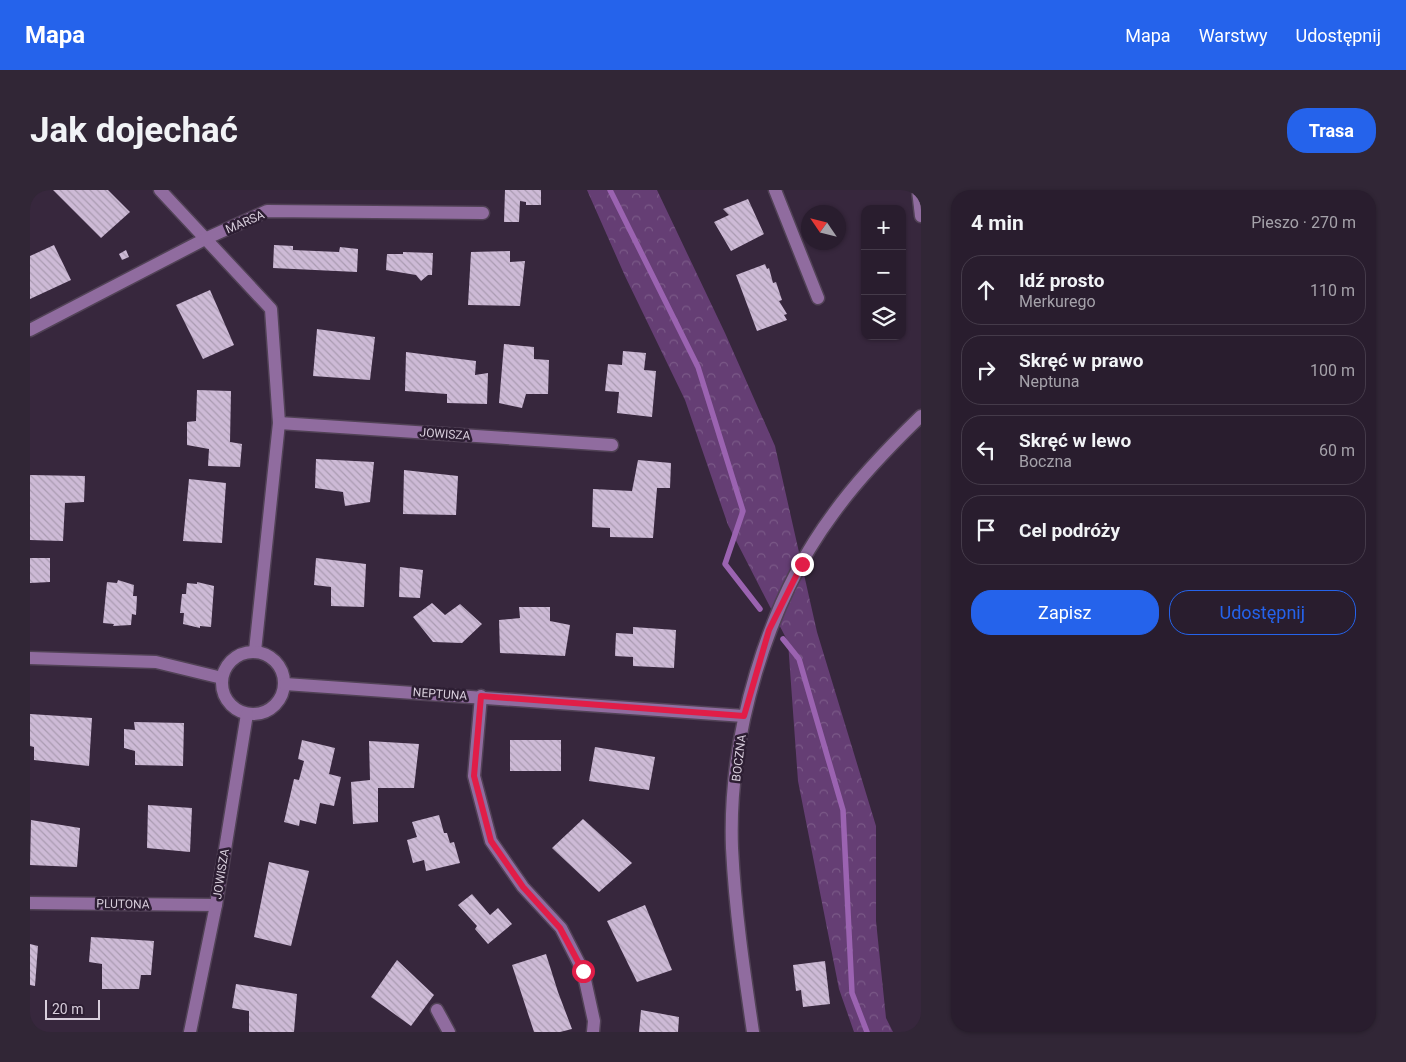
<!DOCTYPE html>
<html lang="pl">
<meta charset="utf-8">
<style>
body{margin:0;font-family:Roboto,sans-serif;background:#312636;color:#f1f3f6}
.controls{position:absolute;right:15px;top:15px;display:grid;overflow:hidden;border-radius:10px;box-shadow:0 1px 4px #0004}
.controls button{width:45px;height:45px;display:grid;place-items:center;padding:0;border:0;border-bottom:1px solid #453b4a;background:#291d2e;color:#f1f3f6;font:25px sans-serif}
.compass{position:absolute;left:771px;top:15px;width:45px;height:45px;border-radius:50%;background:#291d2e;box-shadow:0 1px 4px #0004;rotate:305deg}
.scale{position:absolute;left:15px;bottom:12px;width:55px;box-sizing:border-box;padding-left:5px;border:2px solid #d8cedc;border-top:0;font-size:14px;line-height:18px;white-space:nowrap;color:#d8cedc;-webkit-text-stroke:4px #2d1e33;paint-order:stroke}
.stop{position:absolute;width:15px;height:15px;margin:-11px;border:4px solid #e11d48;border-radius:50%;background:#fff}
.stop.end{background:#e11d48;border-color:#fff;box-shadow:0 1px 5px #0008}
.list{margin:0;padding:0;list-style:none}
h2{display:flex;justify-content:space-between;align-items:center;height:65px;margin:0;padding:0 20px;font-size:21px}
h2 small{font-size:16px;font-weight:400;color:#a5a2aa}
.list li{display:grid;grid-template-columns:32px 1fr auto;gap:15px;align-items:center;box-sizing:border-box;height:70px;margin:0 10px 10px;padding:0 10px;border:1px solid #453b4a;border-radius:20px}
.list b{display:block;font-size:19px;white-space:nowrap}
.list p{margin:0;font-size:16px;white-space:nowrap;color:#a5a2aa}
.list em{font-size:16px;font-style:normal;color:#a5a2aa}
.actions{display:flex;gap:10px;padding:15px 20px}
.actions a{flex:1;padding:11px 0;border:1px solid #2563eb;border-radius:20px;text-align:center;font-size:18px;color:#2563eb}
.actions .main{background:#2563eb;color:#fff}
.icon{flex:none;width:28px;height:28px;fill:none;stroke:currentColor;stroke-width:2;stroke-linecap:round;stroke-linejoin:round}
.map{position:relative;flex:none;width:891px;height:842px;overflow:hidden;border-radius:20px}
header{display:flex;align-items:center;gap:30px;box-sizing:border-box;height:70px;padding:0 25px;background:#2563eb;color:#fff}
header strong{font-size:24px}
nav{display:flex;gap:28px;margin-inline-start:auto;font-size:18px}
.intro{display:flex;align-items:center;justify-content:space-between;box-sizing:border-box;height:120px;padding:0 30px}
h1{margin:0;font-size:35px}
.button{padding:12px 22px;border-radius:20px;background:#2563eb;color:#fff;font-size:18px;font-weight:700}
main{display:flex;gap:30px;padding:0 30px}
aside{flex:1;background:#291d2e;border-radius:20px;box-shadow:0 1px 4px #0004}
.map>svg:first-child{display:block}
</style>
<header>
<strong>Mapa</strong>
<nav><a>Mapa</a><a>Warstwy</a><a>Udostępnij</a></nav>
</header>
<div class="intro"><h1>Jak dojechać</h1><a class="button">Trasa</a></div>
<main>
<div class="map">
<svg width="891" height="842" viewBox="0 0 891 842">
<defs>
<pattern id="forest-crowns" width="20" height="18" patternUnits="userSpaceOnUse" patternTransform="scale(1.25)"><rect width="20" height="18" fill="#653e74"/><path d="M2 6a3 3 0 1 1 6 0M12 15a3 3 0 1 1 6 0" fill="none" stroke="#7a5987"/></pattern>
<pattern id="building-back-hatch" width="6" height="6" patternUnits="userSpaceOnUse" patternTransform="scale(1.25)"><rect width="6" height="6" fill="#cdbad6"/><path d="M-1 5l2 2M0 0l6 6M5-1l2 2" fill="none" stroke="#aa9bb1"/></pattern>
</defs>
<rect width="100%" height="100%" fill="#37273d"/>
<!-- forest -->
<polygon fill="url(#forest-crowns)" points="557,0 627,0 695,143 745,256 787,442 846,636 846,731 856,828 863,842 824,842 809,799 768,591 758,452 698,335 655,210 595,86"/>
<g fill="none" stroke-linecap="round" stroke-linejoin="round">
<!-- stream -->
<g stroke="#9b63b1" stroke-width="5.5">
<polyline points="580,0 668,177 713,321 695,374 730,419"/>
<polyline points="753,449 769,469 813,620 822,803 837,842"/>
</g>
</g>
<!-- building -->
<g fill="url(#building-back-hatch)">
<polygon points="23,0 78,0 100,22 71,48"/>
<polygon points="475,0 511,0 511,15 496,15 496,12 490,11 489,32 474,32"/>
<polygon points="718,9 734,44 701,61 684,32 699,25 693,19"/>
<polygon points="24,55 41,90 0,109 0,66"/>
<polygon points="244,55 263,56 263,60 309,62 310,57 328,59 327,82 243,78"/>
<polygon points="96,60 99,67 92,70 89,64"/>
<polygon points="480,61 480,72 495,71 490,116 438,115 441,62"/>
<polygon points="373,62 403,63 402,85 398,85 391,91 386,85 356,80 357,64 373,64"/>
<polygon points="735,74 737,79 739,78 743,93 746,92 752,110 749,111 757,124 754,125 757,130 727,141 706,85"/>
<polygon points="180,100 204,155 173,169 146,115"/>
<polygon points="287,139 345,147 340,190 283,186"/>
<polygon points="474,154 504,157 504,169 519,170 518,204 496,204 492,218 469,213"/>
<polygon points="593,161 616,163 614,180 626,181 622,227 587,223 589,202 575,201 578,174 592,175"/>
<polygon points="376,162 446,171 445,185 458,183 457,214 417,213 417,204 375,201"/>
<polygon points="167,200 201,201 200,252 212,254 210,277 178,276 179,259 157,255 157,232 166,231"/>
<polygon points="286,269 344,272 340,312 315,316 313,302 285,298"/>
<polygon points="608,270 641,273 640,298 627,298 623,348 580,347 580,338 562,337 563,299 602,301"/>
<polygon points="374,280 428,286 426,325 373,324"/>
<polygon points="0,285 55,286 54,312 35,313 33,351 0,350"/>
<polygon points="159,289 196,293 192,353 153,351"/>
<polygon points="0,368 20,368 20,392 0,393"/>
<polygon points="286,368 336,374 334,417 301,416 301,397 284,395"/>
<polygon points="370,377 393,380 390,408 369,407"/>
<polygon points="88,390 104,395 103,406 107,406 106,425 102,424 101,435 83,436 84,434 73,433 77,392 87,393"/>
<polygon points="167,392 184,396 181,437 170,436 170,438 153,434 154,423 150,423 152,404 156,404 157,393 167,394"/>
<polygon points="402,413 415,425 430,414 452,434 432,453 403,452 383,427"/>
<polygon points="489,417 520,417 520,431 540,435 535,466 470,463 469,430 490,428"/>
<polygon points="603,437 646,440 644,478 603,476 603,467 585,466 586,443 603,444"/>
<polygon points="0,524 62,528 59,576 4,570 4,557 0,556"/>
<polygon points="104,532 154,533 153,576 105,575 105,561 94,558 94,539 105,540"/>
<polygon points="272,550 305,558 299,584 311,587 304,616 290,613 286,634 270,630 269,636 254,632 264,589 269,590 274,571 268,569"/>
<rect x="480" y="550" width="51" height="31"/>
<polygon points="339,551 389,554 384,598 348,598 348,632 323,634 321,592 340,590"/>
<polygon points="565,557 625,567 619,600 559,591"/>
<polygon points="118,615 162,618 160,662 117,658"/>
<polygon points="409,625 414,643 417,643 420,653 424,652 430,673 396,681 394,670 383,673 377,650 387,647 382,632"/>
<polygon points="553,629 602,673 569,702 522,658"/>
<polygon points="1,630 50,638 47,677 0,675"/>
<polygon points="239,672 279,681 261,756 224,747"/>
<polygon points="442,704 460,725 468,718 482,734 458,754 445,739 447,736 428,715"/>
<polygon points="615,715 642,780 607,792 577,731"/>
<polygon points="61,747 124,751 121,785 111,785 109,799 72,799 72,774 59,772"/>
<polygon points="0,754 8,756 5,796 0,795"/>
<polygon points="516,764 528,802 542,839 530,842 504,842 482,775"/>
<polygon points="367,770 404,805 381,836 341,807"/>
<polygon points="795,771 800,814 773,817 771,800 766,801 763,775"/>
<polygon points="206,794 267,804 264,842 219,842 219,821 202,818"/>
<polygon points="611,820 649,827 648,842 609,842"/>
</g>
<g fill="none" stroke-linecap="round" stroke-linejoin="round">
<defs>
<g id="minor">
<polyline points="130,0 241,119 249,233 225,461"/>
<polyline points="745,0 788,108"/>
<polyline points="888,0 891,26"/>
<polyline points="0,140 177,48 237,21 453,23"/>
<polyline points="249,233 582,255"/>
<circle cx="223" cy="493" r="31"/>
<polyline points="0,468 126,472 192,488"/>
<polyline points="255,494 714,526"/>
<polyline points="451,506 444,586 461,651 493,697 531,738 553,781 564,831 563,842"/>
<polyline points="0,713 186,715"/>
<polyline points="407,820 419,842"/>
<polyline points="160,842 186,715 217,524"/>
<path d="M723 842C714 781 705 720 702 658 698 547 736 414 803 324 828 289 860 256 891 226"/>
</g>
</defs>
<!-- minor casing -->
<use href="#minor" stroke="#514256" stroke-width="15"/>
<!-- minor -->
<use href="#minor" stroke="#906c9f" stroke-width="12"/>
</g>
<g fill="none" stroke-linecap="round" stroke-linejoin="round">
<!-- route -->
<polyline stroke="#e11d48" stroke-width="6" points="553,781 530,738 493,697 461,651 444,586 451,506 714,526 739,440 772,374"/>
</g>
<g text-anchor="middle" stroke-width="5" stroke-linejoin="round" paint-order="stroke">
<!-- street labels -->
<g font-size="12" fill="#d8cedc" stroke="#2d1e33">
<text transform="translate(215 32) rotate(-23)" y="4">MARSA</text>
<text transform="translate(415 244) rotate(4)" y="4">JOWISZA</text>
<text transform="translate(410 504) rotate(4)" y="4">NEPTUNA</text>
<text transform="translate(709 568) rotate(-83)" y="4">BOCZNA</text>
<text transform="translate(191 684) rotate(-81)" y="4">JOWISZA</text>
<text transform="translate(93 714) rotate(1)" y="4">PLUTONA</text>
</g>
</g>
</svg>
<div class="controls">
<button>+</button>
<button>−</button>
<button><svg class="icon" aria-label="layers" viewBox="0 0 24 24"><path d="M12 4l9 5-9 5-9-5zM3 14l9 5 9-5"/></svg></button>
</div>
<svg class="compass" viewBox="-18 -18 36 36"><path d="M0-13l5 13h-10z" fill="#e53935"/><path d="M0 13l5-13h-10z" fill="#a5a2aa"/></svg>
<div class="scale">20 m</div>
<div class="stop" style="left:553px;top:781px"></div>
<div class="stop end" style="left:772px;top:374px"></div>
</div>
<aside>
<h2>4 min<small>Pieszo · 270 m</small></h2>
<ul class="list">
<li><svg class="icon" aria-label="ahead" viewBox="0 0 24 24"><path d="M12 20V5M6 11l6-6 6 6"/></svg><div><b>Idź prosto</b><p>Merkurego</p></div><em>110 m</em></li>
<li><svg class="icon" aria-label="right" viewBox="0 0 24 24"><path d="M7 20v-9h11M14 6l5 5-5 5"/></svg><div><b>Skręć w prawo</b><p>Neptuna</p></div><em>100 m</em></li>
<li><svg class="icon" aria-label="left" viewBox="0 0 24 24"><path d="M17 20v-9H6M10 6l-5 5 5 5"/></svg><div><b>Skręć w lewo</b><p>Boczna</p></div><em>60 m</em></li>
<li><svg class="icon" aria-label="arrive" viewBox="0 0 24 24"><path d="M6 21V4h12l-3 4 3 4H6"/></svg><div><b>Cel podróży</b></div></li>
</ul>
<div class="actions"><a class="main">Zapisz</a><a>Udostępnij</a></div>
</aside>
</main>
